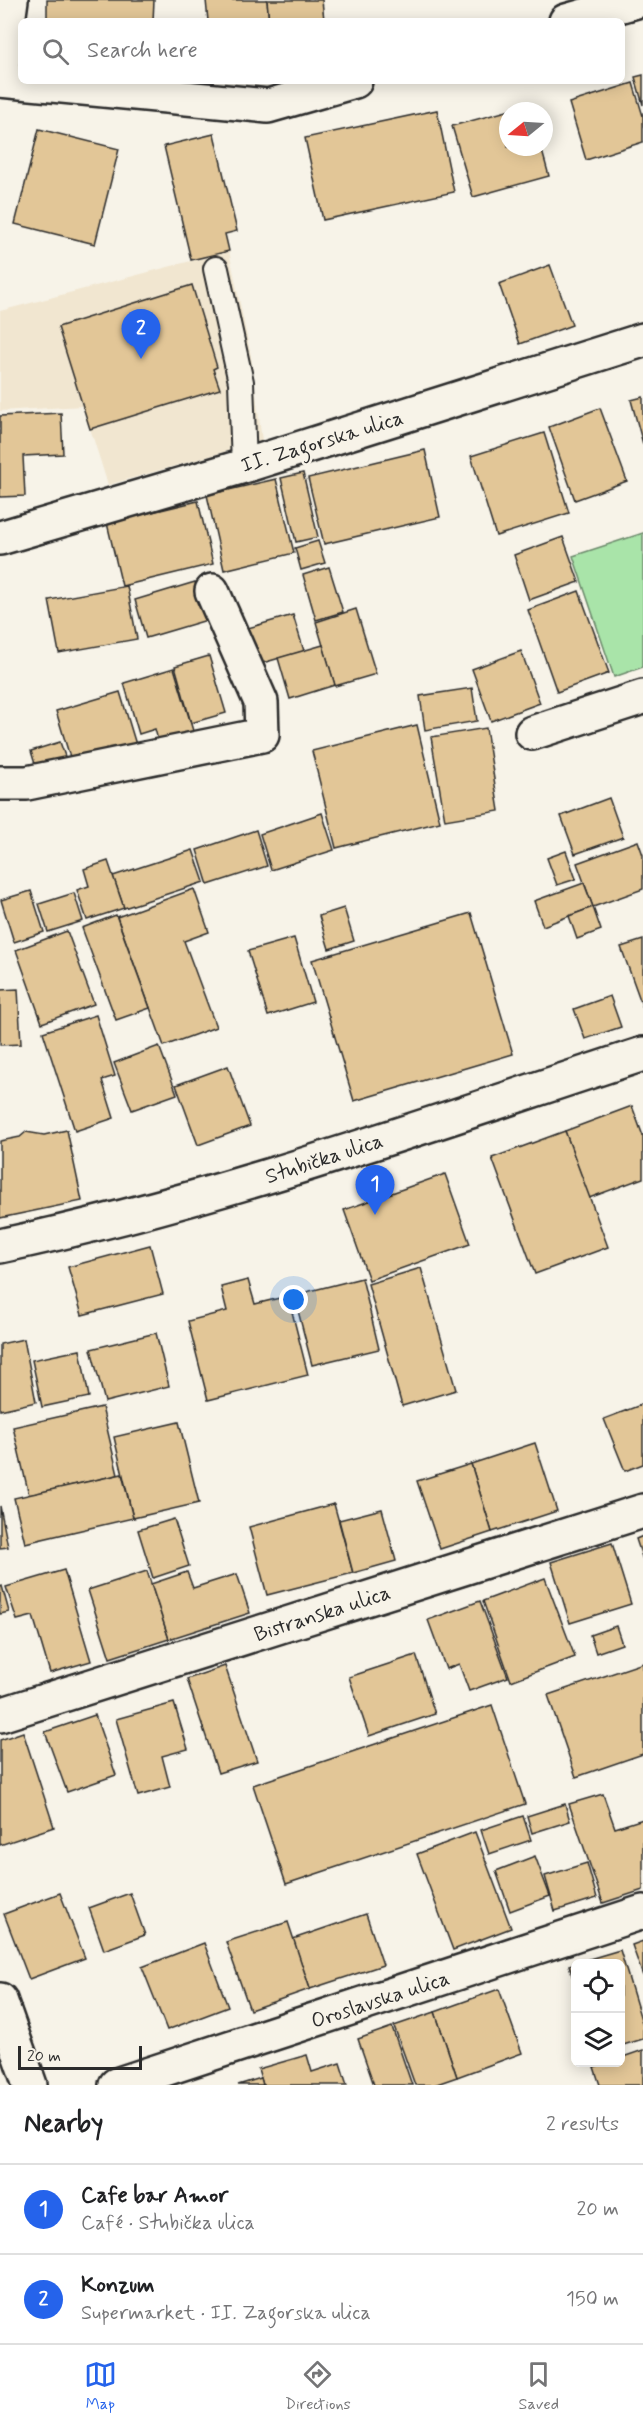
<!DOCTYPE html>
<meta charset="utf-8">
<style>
body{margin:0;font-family:Mynerve,sans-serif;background:#f2f2f2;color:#202124}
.controls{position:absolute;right:18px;bottom:18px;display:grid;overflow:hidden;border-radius:9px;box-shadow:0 3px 15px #0003}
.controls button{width:54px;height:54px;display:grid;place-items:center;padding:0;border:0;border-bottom:2px solid #e0e0e0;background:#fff;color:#202124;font:30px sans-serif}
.compass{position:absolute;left:499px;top:102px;width:54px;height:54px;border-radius:50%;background:#fff;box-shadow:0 3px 15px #0003;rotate:252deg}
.scale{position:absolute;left:18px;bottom:15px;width:124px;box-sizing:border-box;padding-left:6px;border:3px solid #2b2b2b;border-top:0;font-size:16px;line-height:21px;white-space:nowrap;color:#2b2b2b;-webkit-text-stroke:4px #f7f3e8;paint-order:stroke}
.you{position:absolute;left:294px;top:1300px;width:21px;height:21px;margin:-15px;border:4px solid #fff;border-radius:50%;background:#1a73e8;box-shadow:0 0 0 9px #1a73e833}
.badge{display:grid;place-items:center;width:39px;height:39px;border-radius:50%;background:#2563eb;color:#fff;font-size:20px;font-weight:700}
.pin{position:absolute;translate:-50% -50px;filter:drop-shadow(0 2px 3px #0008)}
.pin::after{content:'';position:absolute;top:32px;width:21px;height:18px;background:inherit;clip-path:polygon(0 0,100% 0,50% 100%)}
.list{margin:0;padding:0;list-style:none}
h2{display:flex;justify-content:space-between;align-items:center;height:78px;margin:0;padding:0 24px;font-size:26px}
h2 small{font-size:20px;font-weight:400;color:#757577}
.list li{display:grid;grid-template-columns:39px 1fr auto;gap:18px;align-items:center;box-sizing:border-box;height:90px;padding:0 24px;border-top:2px solid #e0e0e0}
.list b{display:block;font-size:22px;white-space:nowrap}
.list p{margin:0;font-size:20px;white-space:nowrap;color:#757577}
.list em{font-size:20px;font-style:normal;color:#757577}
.icon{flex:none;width:33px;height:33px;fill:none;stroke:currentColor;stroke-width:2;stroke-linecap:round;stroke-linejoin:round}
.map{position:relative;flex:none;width:643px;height:2085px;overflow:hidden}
.search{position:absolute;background:#fff;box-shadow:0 3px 15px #0003;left:18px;right:18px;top:18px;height:66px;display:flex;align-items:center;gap:15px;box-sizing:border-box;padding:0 21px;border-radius:9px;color:#757577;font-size:22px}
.sheet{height:258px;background:#fff}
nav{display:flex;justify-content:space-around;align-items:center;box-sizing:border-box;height:84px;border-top:2px solid #e0e0e0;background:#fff;font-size:16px;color:#757577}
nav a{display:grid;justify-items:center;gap:3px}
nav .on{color:#2563eb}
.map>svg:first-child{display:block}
</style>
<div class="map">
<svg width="643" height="2085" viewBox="0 0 643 2085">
<rect width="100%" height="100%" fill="#f7f3e8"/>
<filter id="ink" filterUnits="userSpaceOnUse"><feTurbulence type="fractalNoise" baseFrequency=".0167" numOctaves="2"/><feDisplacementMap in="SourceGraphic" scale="12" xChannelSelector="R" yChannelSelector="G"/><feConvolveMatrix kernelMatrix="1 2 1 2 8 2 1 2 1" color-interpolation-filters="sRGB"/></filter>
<g filter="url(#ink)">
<!-- built -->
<polygon fill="#f1e6d0" points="229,251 251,356 262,441 108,485 83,406 0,411 0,311"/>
<!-- green -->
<polygon fill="#a9e4a9" stroke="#6a886a" stroke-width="1.5" points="643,533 643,667 614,677 573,556"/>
<!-- building -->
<g fill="#e2c697" stroke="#2b2b2b" stroke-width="1.5">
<polygon points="47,0 154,0 153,21 47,21"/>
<polygon points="206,0 267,0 269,21 208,21"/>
<polygon points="267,0 322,0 324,20 269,21"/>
<polygon points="643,75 643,105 635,77"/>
<polygon points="633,83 643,116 643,142 586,160 569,103"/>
<polygon points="529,105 531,111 508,111 508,147 541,147 549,176 473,197 452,126"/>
<polygon points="437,110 454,192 323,220 305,138"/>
<polygon points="39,129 119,149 95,244 15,224"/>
<polygon points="214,134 237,231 225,234 229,251 191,260 164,146"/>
<polygon points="550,265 572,325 520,344 499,284"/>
<polygon points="192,285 217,367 213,369 220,389 90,429 58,327"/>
<polygon points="643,397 643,444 631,400"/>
<polygon points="600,408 627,481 575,500 549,427"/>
<polygon points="61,413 63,454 23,456 25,496 0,497 0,416"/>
<polygon points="544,433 569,513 496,536 471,456"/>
<polygon points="425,450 440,517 324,544 308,478"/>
<polygon points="303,473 318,537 296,542 281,478"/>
<polygon points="276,479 294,553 224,570 207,495"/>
<polygon points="198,501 213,564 122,586 107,523"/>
<polygon points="563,537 579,582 529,600 514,555"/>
<polygon points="318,541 325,563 301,570 295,548"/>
<polygon points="329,567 343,612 316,620 303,575"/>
<polygon points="195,582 207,620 146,638 135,600"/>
<polygon points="127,586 137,639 59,653 49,600"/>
<polygon points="579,591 609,673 557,692 528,610"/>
<polygon points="356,609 376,674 335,686 316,622"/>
<polygon points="293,615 304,651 259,664 248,628"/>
<polygon points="323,645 335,685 290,699 278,658"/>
<polygon points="521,651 540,703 491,721 472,669"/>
<polygon points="209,656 226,713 191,723 175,666"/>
<polygon points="174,668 194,734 159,744 155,729 139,734 124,683"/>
<polygon points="472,688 477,721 425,730 420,696"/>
<polygon points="120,692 137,748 73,767 56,711"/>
<polygon points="417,725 440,822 336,848 312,751"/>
<polygon points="486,728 499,811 445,820 431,737"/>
<polygon points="60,742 68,765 38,774 31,751"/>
<polygon points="609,798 623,837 575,854 561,816"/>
<polygon points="322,813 334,850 271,870 260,834"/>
<polygon points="256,830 267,866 208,885 197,850"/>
<polygon points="638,841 643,855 643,889 593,907 577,863"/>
<polygon points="193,850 204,882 124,908 113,876"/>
<polygon points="566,851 576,879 557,885 547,858"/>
<polygon points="108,861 124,908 87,920 77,890 89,886 84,869"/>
<polygon points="584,883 593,907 543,926 534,901"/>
<polygon points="194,889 209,932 184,941 216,1027 164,1046 117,917"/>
<polygon points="31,891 44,932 14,942 1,900"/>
<polygon points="74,893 83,921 48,932 39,904"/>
<polygon points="593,907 601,930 577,939 569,916"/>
<polygon points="344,908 354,941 329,949 319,916"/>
<polygon points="471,913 513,1054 354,1101 312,960"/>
<polygon points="116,915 150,1008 116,1020 82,928"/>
<polygon points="67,931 94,1004 42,1023 16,950"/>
<polygon points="294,938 313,1002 268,1016 248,951"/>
<polygon points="643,940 643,1008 621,947"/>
<polygon points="18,989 21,1044 0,1045 0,990"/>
<polygon points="610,996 621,1027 585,1039 574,1009"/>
<polygon points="96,1015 115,1076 102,1080 114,1118 75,1131 43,1032"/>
<polygon points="159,1046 177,1094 132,1110 114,1063"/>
<polygon points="228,1066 250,1126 198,1145 176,1085"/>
<polygon points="632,1106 643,1136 643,1178 589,1198 565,1131"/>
<polygon points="67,1130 82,1201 0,1218 0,1141 20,1137 26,1132 44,1135"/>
<polygon points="565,1131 608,1247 535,1274 492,1158"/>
<polygon points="445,1174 470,1244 369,1280 344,1210"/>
<polygon points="150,1245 163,1294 82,1315 68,1267"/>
<polygon points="421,1268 456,1390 402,1406 368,1284"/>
<polygon points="362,1278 379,1349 312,1365 294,1295"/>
<polygon points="248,1280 255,1304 288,1296 308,1375 208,1400 188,1321 227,1311 221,1287"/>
<polygon points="156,1333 169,1386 105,1402 91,1349"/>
<polygon points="24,1339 36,1402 0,1410 0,1344"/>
<polygon points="80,1350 89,1397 42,1407 32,1360"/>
<polygon points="643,1404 643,1464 625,1471 604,1419"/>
<polygon points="102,1407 118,1475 29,1495 13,1427"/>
<polygon points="179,1422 199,1503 133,1518 114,1437"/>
<polygon points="535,1443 557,1511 492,1532 471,1464"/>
<polygon points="471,1464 492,1532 440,1549 417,1481"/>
<polygon points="122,1474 133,1518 25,1543 14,1498"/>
<polygon points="334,1504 353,1573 267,1595 249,1527"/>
<polygon points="0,1506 8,1547 0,1548"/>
<polygon points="382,1509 396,1561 353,1573 339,1520"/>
<polygon points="174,1519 189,1566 153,1578 138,1530"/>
<polygon points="643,1536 643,1560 636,1539"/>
<polygon points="612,1543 631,1604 570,1623 551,1562"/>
<polygon points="64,1570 91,1661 50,1673 33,1616 17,1620 6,1587"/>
<polygon points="147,1571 169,1639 110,1658 88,1590"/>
<polygon points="187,1572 193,1588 237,1574 250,1613 169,1639 151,1584"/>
<polygon points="545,1578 575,1657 511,1681 483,1601"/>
<polygon points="2,1586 9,1612 0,1614 0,1587"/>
<polygon points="480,1601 508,1677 469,1691 459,1664 446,1669 428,1620"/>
<polygon points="616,1626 622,1644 596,1653 590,1635"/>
<polygon points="416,1655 435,1714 369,1736 349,1677"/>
<polygon points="643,1663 643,1754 576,1777 548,1695"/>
<polygon points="225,1666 257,1761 218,1773 187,1679"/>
<polygon points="174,1703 188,1749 162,1756 170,1787 138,1796 116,1719"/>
<polygon points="492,1705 525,1804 286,1884 253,1785"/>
<polygon points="95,1715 116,1775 67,1792 45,1732"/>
<polygon points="23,1732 54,1827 0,1845 0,1740"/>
<polygon points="603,1794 615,1828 643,1819 643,1890 603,1903 569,1804"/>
<polygon points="565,1804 570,1821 532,1833 527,1816"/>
<polygon points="523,1816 531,1840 489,1854 481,1830"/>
<polygon points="475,1832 511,1928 453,1950 417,1854"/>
<polygon points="535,1856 550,1896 510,1911 496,1871"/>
<polygon points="587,1863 597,1898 555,1911 545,1876"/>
<polygon points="60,1893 85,1958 29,1979 4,1914"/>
<polygon points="130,1893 145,1935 104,1950 89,1908"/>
<polygon points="366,1914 383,1965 310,1989 293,1939"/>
<polygon points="288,1922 310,1989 250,2010 226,1942"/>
<polygon points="643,1941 643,1976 632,1945"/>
<polygon points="204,1943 228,2007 167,2030 142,1967"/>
<polygon points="620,1950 643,2026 643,2039 620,2046 620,1964 576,1964 576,1988 569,1965"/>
<polygon points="499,1989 522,2053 457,2077 435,2012"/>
<polygon points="435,2012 457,2077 434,2085 415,2085 394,2026"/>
<polygon points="392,2027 412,2085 374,2085 358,2039"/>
<polygon points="643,2050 643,2085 600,2085 594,2067 608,2062 620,2062 620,2058"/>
<polygon points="307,2055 312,2072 340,2063 347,2085 263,2085 258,2069"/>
<polygon points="261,2078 263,2085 238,2085"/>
</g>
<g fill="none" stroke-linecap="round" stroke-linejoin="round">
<defs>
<polyline id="service" points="216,269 241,382 244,466"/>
<g id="minor">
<polyline points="566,21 640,0"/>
<polyline points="0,80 268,106 355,81"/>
<polyline points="0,538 244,466 643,340"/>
<polyline points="532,733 643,697"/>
<polyline points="0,783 27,783 262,735 261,702 212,591"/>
<polyline points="0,1715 643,1511"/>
<polyline points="116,2085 643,1912"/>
</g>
<g id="tertiary">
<polyline points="0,80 11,0"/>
<path d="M0 1246C219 1200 431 1123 643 1054"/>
<polyline points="0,2000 30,2085"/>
</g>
</defs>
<!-- service casing -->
<use href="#service" stroke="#2b2b2b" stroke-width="28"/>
<!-- minor casing -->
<use href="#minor" stroke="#2b2b2b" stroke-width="38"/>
<!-- tertiary casing -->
<use href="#tertiary" stroke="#2b2b2b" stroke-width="38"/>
<!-- service -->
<use href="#service" stroke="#f7f3e8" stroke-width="24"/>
<!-- minor -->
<use href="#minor" stroke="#f7f3e8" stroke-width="33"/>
<!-- tertiary -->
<use href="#tertiary" stroke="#f7f3e8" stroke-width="33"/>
</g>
</g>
<g text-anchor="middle" stroke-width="5" stroke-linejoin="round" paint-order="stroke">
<!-- street labels -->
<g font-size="21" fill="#2b2b2b" stroke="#f7f3e8">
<text transform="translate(322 441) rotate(-17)" y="7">II. Zagorska ulica</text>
<text transform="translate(324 1158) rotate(-18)" y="7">Stubička ulica</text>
<text transform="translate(322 1613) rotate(-18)" y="7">Bistranska ulica</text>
<text transform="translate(380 1999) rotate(-18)" y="7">Oroslavska ulica</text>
</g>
</g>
</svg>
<div class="controls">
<button><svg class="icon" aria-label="locate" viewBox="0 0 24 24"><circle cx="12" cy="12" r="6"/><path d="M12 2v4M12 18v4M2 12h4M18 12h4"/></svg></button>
<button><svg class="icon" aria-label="layers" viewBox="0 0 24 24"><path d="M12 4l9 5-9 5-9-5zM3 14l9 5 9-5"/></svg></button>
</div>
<svg class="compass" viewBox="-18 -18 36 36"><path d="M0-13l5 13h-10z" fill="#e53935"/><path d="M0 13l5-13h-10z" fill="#757577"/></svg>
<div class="scale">20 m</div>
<div class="you"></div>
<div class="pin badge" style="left:375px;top:1215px">1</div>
<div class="pin badge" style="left:141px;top:359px">2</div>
<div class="search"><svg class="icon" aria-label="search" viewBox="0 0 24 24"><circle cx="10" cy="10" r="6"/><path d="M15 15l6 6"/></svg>Search here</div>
</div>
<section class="sheet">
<h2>Nearby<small>2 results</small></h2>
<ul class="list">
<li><span class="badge">1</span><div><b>Cafe bar Amor</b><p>Café · Stubička ulica</p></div><em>20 m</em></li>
<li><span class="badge">2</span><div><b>Konzum</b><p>Supermarket · II. Zagorska ulica</p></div><em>150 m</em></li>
</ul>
</section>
<nav>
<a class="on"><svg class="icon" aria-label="map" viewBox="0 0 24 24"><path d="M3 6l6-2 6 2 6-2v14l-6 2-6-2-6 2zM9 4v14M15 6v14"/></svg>Map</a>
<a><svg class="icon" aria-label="directions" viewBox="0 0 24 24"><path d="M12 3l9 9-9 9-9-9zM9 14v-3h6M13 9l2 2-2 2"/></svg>Directions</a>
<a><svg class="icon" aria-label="saved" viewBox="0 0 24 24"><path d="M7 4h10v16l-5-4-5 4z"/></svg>Saved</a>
</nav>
